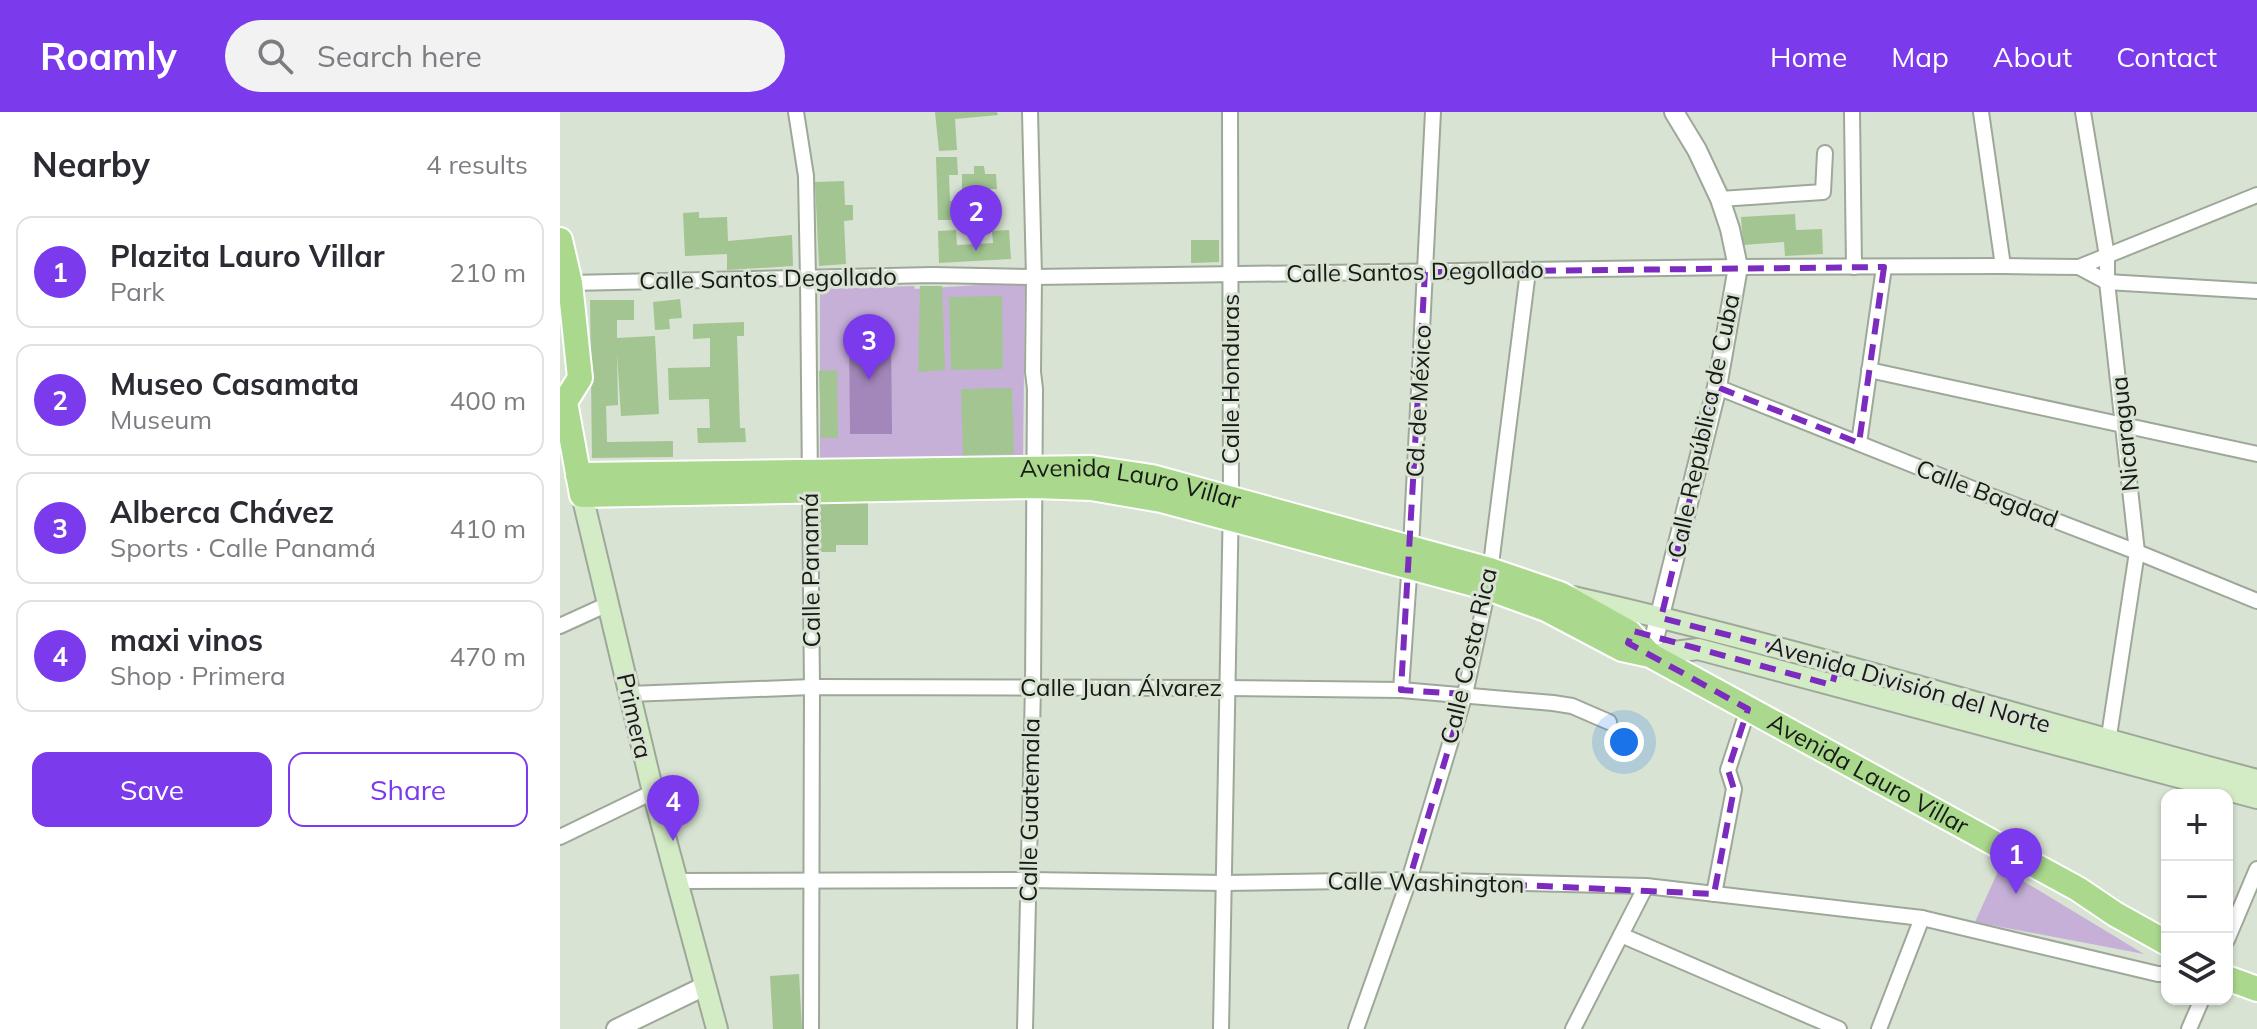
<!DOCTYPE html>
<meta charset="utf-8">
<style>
body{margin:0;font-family:Mulish,sans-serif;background:#f2f2f3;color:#2b2b33}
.controls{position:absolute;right:24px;bottom:24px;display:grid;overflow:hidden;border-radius:16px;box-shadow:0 2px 6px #0004}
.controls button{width:72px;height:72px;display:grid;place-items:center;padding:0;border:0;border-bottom:2px solid #e1e1e2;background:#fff;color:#2b2b33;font:40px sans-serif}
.you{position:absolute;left:1064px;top:630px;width:28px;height:28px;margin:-20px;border:6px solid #fff;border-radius:50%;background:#1a73e8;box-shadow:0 0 0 12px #1a73e833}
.badge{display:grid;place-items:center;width:52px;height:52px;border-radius:50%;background:#7c3aed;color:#fff;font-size:26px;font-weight:700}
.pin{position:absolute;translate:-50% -66px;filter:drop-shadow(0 2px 4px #0008)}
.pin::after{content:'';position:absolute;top:42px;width:28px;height:24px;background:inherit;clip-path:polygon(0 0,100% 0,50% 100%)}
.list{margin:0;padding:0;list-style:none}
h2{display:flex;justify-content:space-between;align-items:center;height:104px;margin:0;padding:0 32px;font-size:34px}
h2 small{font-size:26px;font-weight:400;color:#7c7c81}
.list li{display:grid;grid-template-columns:52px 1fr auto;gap:24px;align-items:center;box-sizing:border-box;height:112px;margin:0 16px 16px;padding:0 16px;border:2px solid #e1e1e2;border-radius:16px}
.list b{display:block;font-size:30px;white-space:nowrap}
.list p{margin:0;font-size:26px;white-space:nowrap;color:#7c7c81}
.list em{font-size:26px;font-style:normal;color:#7c7c81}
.actions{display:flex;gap:16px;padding:24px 32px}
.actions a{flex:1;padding:18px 0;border:2px solid #7c3aed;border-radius:16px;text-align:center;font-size:28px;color:#7c3aed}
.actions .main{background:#7c3aed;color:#fff}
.icon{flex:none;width:44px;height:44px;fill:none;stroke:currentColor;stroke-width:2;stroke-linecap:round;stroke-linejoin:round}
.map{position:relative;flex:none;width:1697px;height:917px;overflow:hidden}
header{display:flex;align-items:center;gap:48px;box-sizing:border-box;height:112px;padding:0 40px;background:#7c3aed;color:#fff}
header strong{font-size:38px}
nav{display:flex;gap:44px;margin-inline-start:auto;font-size:28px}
.search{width:560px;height:72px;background:#f2f2f3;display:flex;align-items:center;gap:20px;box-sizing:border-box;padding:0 28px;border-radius:44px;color:#7c7c81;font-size:30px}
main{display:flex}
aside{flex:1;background:#fff}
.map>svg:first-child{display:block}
</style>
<header>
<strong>Roamly</strong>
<div class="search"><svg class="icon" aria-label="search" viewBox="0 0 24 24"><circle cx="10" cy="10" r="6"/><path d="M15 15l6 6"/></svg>Search here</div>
<nav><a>Home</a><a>Map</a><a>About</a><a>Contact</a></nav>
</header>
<main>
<aside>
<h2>Nearby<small>4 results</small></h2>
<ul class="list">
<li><span class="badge">1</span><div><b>Plazita Lauro Villar</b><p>Park</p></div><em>210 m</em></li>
<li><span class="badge">2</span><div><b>Museo Casamata</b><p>Museum</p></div><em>400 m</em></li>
<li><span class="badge">3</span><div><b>Alberca Chávez</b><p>Sports · Calle Panamá</p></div><em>410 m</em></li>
<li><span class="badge">4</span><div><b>maxi vinos</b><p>Shop · Primera</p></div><em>470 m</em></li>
</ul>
<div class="actions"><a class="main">Save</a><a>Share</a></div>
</aside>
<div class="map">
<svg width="1697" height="917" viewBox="0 0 1697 917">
<rect width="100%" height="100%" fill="#d8e3d3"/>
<!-- green -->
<g fill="#c6b0d8">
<polygon points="465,170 463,350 260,352 260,177 354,174 355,177"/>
<polygon points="1440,755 1584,842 1415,810"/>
</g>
<!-- water -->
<polygon fill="#a386ba" points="289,220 331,220 332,322 290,322"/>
<!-- building -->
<g fill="#a2c592">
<polygon points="375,0 437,0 438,3 395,7 397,38 379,39"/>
<polygon points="376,45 397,45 398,63 389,63 390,89 397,89 397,108 378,108"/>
<polygon points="414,54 424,54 425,62 436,62 437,77 402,77 402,62 414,62"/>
<polygon points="284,69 285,93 293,93 293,108 284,109 286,152 259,154 255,70"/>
<polygon points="139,100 139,106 167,105 168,129 232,123 233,154 167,158 167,142 125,144 123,101"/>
<polygon points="1235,102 1236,118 1262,117 1263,142 1225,144 1224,130 1183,133 1181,105"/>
<polygon points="396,118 397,133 433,131 432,119 449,118 451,147 379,151 378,119"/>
<polygon points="631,128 659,128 659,150 631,151"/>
<polygon points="360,174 382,174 385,258 358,260"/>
<polygon points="442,184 443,257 391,258 389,185"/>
<polygon points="120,187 122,206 109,207 110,217 95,218 93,190"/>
<polygon points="30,188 74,188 74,208 57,208 57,226 95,224 99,302 61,304 57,241 58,293 46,294 47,330 113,329 113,345 32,346"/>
<polygon points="184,210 184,224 177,224 180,316 185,316 186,330 138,331 137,316 150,316 149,287 109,288 108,256 150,255 150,226 133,227 133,212"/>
<polygon points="277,258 278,326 261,326 259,259"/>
<polygon points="452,276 454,342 403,344 401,277"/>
<polygon points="260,387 308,387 308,433 276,433 276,440 259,440"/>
<polygon points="239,862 242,917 213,917 210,864"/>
</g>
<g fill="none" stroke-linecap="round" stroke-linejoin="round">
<defs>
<g id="minor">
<polyline points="236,0 246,64 248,167 252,575 251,917"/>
<polyline points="1292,0 1294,155"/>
<polyline points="1421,0 1443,154"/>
<polyline points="1523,0 1547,144 1547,170 1577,440 1547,637"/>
<polyline points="1160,87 1263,80 1265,41"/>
<polyline points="1519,155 1697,83"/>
<polyline points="10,171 373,163 474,165 1178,155 1443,154 1519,155 1547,170 1697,179"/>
<polyline points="1309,258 1697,342"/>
<polyline points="1157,275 1431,384 1577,440 1697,489"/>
<polyline points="1299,331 1324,155"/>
<polyline points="0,514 48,492"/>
<polyline points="841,578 851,435 873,0"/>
<polyline points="69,582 252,575 667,576 841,578 993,591 1012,594 1049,610"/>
<polyline points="0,725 93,680"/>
<polyline points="116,769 469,768 665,771 849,768 1086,774 1362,806 1598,862 1607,862"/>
<polyline points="1154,782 1174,677 1168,658 1188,597"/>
<polyline points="1061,823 1279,917"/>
<polyline points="1667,828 1697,757"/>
<polyline points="465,917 473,575 475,277 473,260 474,165 470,0"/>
<polyline points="661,917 671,387 670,0"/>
<polyline points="796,917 849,768 905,582 928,476 968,159"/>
<polyline points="1013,917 1086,774"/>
<polyline points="1319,917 1362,806"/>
<polyline points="1629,917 1642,887"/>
</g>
<g id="tertiary">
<polyline points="1090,543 1157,275 1178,155 1170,117 1160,87 1137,38 1114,0"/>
<polyline points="56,917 145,874"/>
</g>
<g id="secondary">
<polyline points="22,383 93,680 157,917"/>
<path d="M1013 485C1243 537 1469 608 1697 668"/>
<polyline points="1090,543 1138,537 1697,686"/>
</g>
<g id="primary">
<path id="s1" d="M0 128 10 171 20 266 5 290 22 383 474 374 531 376 601 388 928 476 986 497 1062 537 1090 543 1518 777 1555 802 1607 831"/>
<path id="s2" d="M18 363 532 356 592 365 930 458 1000 482 1070 521 1090 543"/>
<polyline points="1667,866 1697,877"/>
</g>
</defs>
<!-- minor casing -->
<use href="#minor" stroke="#9ea89a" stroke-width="18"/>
<!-- tertiary casing -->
<use href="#tertiary" stroke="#9ea89a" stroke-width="22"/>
<!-- secondary casing -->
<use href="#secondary" stroke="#9ea89a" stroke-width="24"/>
<!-- primary casing -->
<use href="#primary" stroke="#fff" stroke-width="28"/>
<!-- minor -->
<use href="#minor" stroke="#fff" stroke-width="14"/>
<!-- tertiary -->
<use href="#tertiary" stroke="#fff" stroke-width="18"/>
<!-- secondary -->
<use href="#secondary" stroke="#d4ecc6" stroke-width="20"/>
<!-- primary -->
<use href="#primary" stroke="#aad98e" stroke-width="24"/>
</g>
<!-- marked area -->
<path fill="none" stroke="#7b2cbf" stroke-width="6" stroke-dasharray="16 10" stroke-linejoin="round" d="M1324 155 1299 331 1157 275 1101 506 1278 551 1272 573 1073 519 1068 531 1188 597 1168 658 1174 677 1154 782 849 768 905 582 841 578 865 160Z"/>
<g text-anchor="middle" stroke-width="6" stroke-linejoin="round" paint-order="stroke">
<!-- street labels -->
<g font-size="24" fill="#171a15" stroke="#d8e3d3">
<text transform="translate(855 160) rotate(-1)" y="8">Calle Santos Degollado</text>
<text transform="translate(208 167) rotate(-1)" y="8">Calle Santos Degollado</text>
<text transform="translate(671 267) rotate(-90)" y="8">Calle Honduras</text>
<text transform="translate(859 289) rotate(-87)" y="8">Cd. de México</text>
<text transform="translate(1144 314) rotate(-78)" y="8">Calle República de Cuba</text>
<text transform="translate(1565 322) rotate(-96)" y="8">Nicaragua</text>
<text dy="8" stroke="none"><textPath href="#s2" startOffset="554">Avenida Lauro Villar</textPath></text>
<text transform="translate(1427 382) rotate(21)" y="8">Calle Bagdad</text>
<text transform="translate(251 458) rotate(-91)" y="8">Calle Panamá</text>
<text transform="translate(909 544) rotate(-77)" y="8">Calle Costa Rica</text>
<text transform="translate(1349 573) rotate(16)" y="8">Avenida División del Norte</text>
<text x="561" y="584">Calle Juan Álvarez</text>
<text transform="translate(74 604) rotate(77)" y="8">Primera</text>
<text dy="8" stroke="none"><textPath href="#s1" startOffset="1606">Avenida Lauro Villar</textPath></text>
<text transform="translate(470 698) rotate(-89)" y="8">Calle Guatemala</text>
<text transform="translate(866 771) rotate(1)" y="8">Calle Washington</text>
</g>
</g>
</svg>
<div class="controls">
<button>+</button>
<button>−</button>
<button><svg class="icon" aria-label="layers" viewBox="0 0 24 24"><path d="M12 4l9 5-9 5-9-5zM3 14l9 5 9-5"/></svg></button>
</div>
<div class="you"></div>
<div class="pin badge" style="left:1456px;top:782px">1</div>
<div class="pin badge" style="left:416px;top:139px">2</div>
<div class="pin badge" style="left:309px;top:268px">3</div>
<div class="pin badge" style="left:113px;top:729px">4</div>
</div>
</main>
